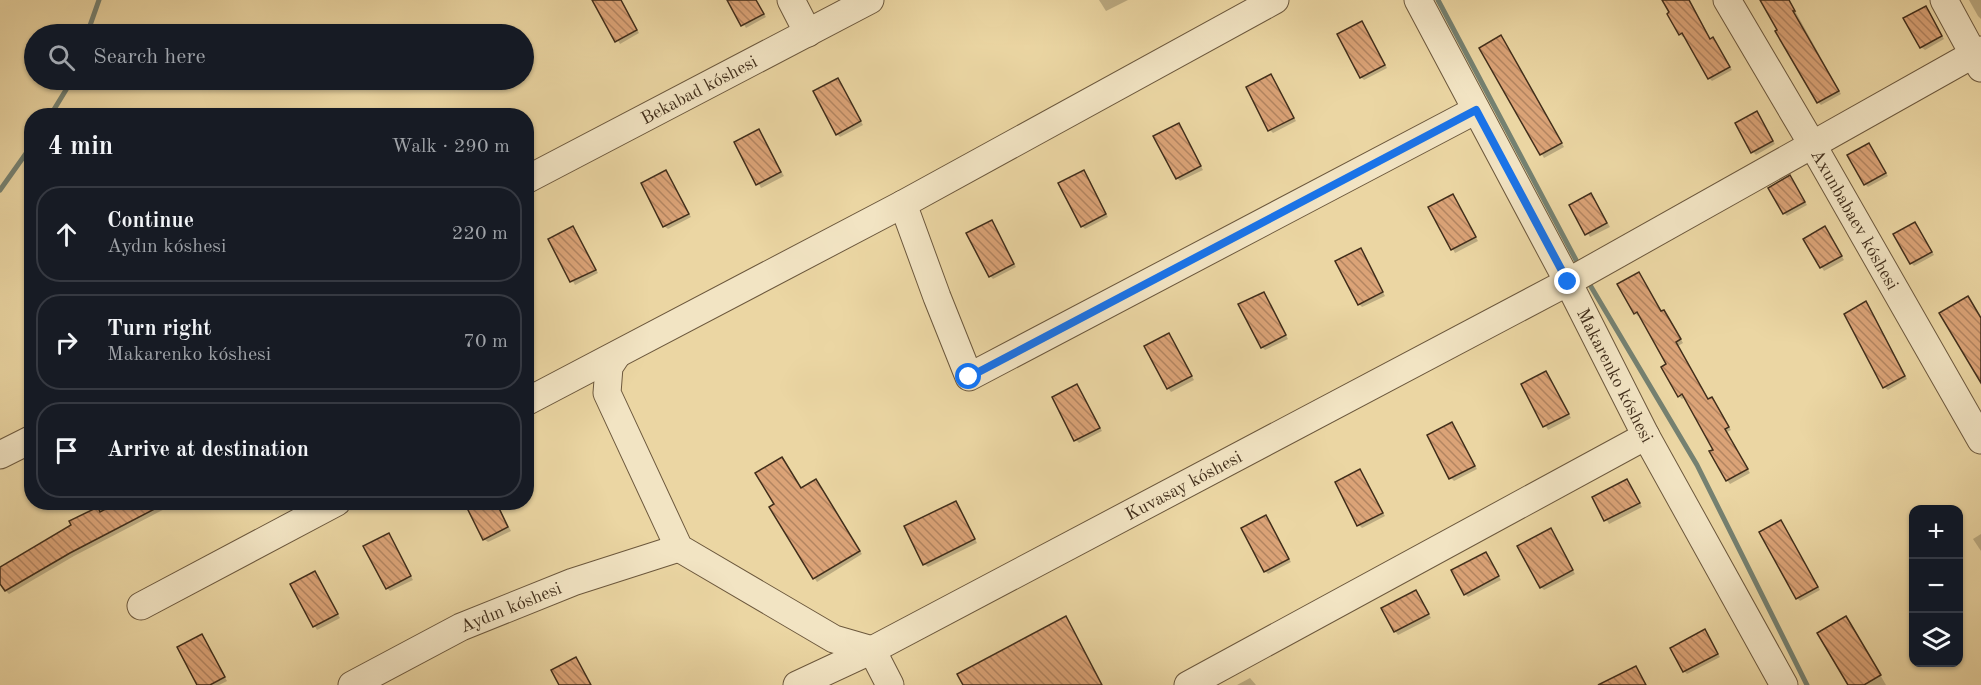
<!DOCTYPE html>
<meta charset="utf-8">
<style>
body{margin:0;font-family:"Old Standard TT",serif;background:#20242c;color:#f1f3f6}
.controls{position:absolute;right:18px;bottom:18px;display:grid;overflow:hidden;border-radius:12px;box-shadow:0 2px 4px #0004}
.controls button{width:54px;height:54px;display:grid;place-items:center;padding:0;border:0;border-bottom:2px solid #363941;background:#171b24;color:#f1f3f6;font:30px sans-serif}
.stop{position:absolute;width:18px;height:18px;margin:-14px;border:4px solid #1a73e8;border-radius:50%;background:#fff}
.stop.end{background:#1a73e8;border-color:#fff;box-shadow:0 2px 6px #0008}
.list{margin:0;padding:0;list-style:none}
h2{display:flex;justify-content:space-between;align-items:center;height:78px;margin:0;padding:0 24px;font-size:26px}
h2 small{font-size:20px;font-weight:400;color:#9ea1a6}
.list li{display:grid;grid-template-columns:39px 1fr auto;gap:18px;align-items:center;box-sizing:border-box;height:96px;margin:0 12px 12px;padding:0 12px;border:2px solid #363941;border-radius:24px}
.list b{display:block;font-size:22px;white-space:nowrap}
.list p{margin:0;font-size:20px;white-space:nowrap;color:#9ea1a6}
.list em{font-size:20px;font-style:normal;color:#9ea1a6}
.icon{flex:none;width:33px;height:33px;fill:none;stroke:currentColor;stroke-width:2;stroke-linecap:round;stroke-linejoin:round}
.map{position:relative;flex:none;width:1981px;height:685px;overflow:hidden}
.search{position:absolute;background:#171b24;box-shadow:0 2px 4px #0004;left:24px;top:24px;width:510px;height:66px;display:flex;align-items:center;gap:15px;box-sizing:border-box;padding:0 21px;border-radius:33px;color:#9ea1a6;font-size:22px}
.panel{position:absolute;background:#171b24;box-shadow:0 2px 4px #0004;left:24px;top:108px;width:510px;height:402px;border-radius:24px}
.map>svg:first-child{display:block}
</style>
<div class="map">
<svg width="1981" height="685" viewBox="0 0 1981 685">
<defs>
<pattern id="building-back-hatch" width="6" height="6" patternUnits="userSpaceOnUse" patternTransform="scale(1.5)"><rect width="6" height="6" fill="#dba377"/><path d="M-1 5l2 2M0 0l6 6M5-1l2 2" fill="none" stroke="#b38561"/></pattern>
</defs>
<rect width="100%" height="100%" fill="#ebd6a3"/>
<filter id="stains"><feTurbulence type="fractalNoise" baseFrequency=".00333" numOctaves="4"/><feColorMatrix values="0 0 0 0 .2 0 0 0 0 .09 0 0 0 0 .02 0 0 0 .5 -.17"/></filter>
<radialGradient id="worn" r=".72"><stop offset=".6" stop-color="#630" stop-opacity="0"/><stop offset="1" stop-color="#630" stop-opacity=".3"/></radialGradient>
<!-- shadow -->
<g fill="#0003">
<polygon points="594,0 621,0 639,33 620,44"/>
<polygon points="729,0 756,0 766,17 746,28"/>
<polygon points="1099,0 1128,0 1106,11"/>
<polygon points="1664,0 1690,0 1711,40 1713,39 1716,42 1732,70 1712,81 1709,78 1686,36 1683,37 1680,34"/>
<polygon points="1762,0 1789,0 1841,94 1821,105 1818,102"/>
<polygon points="1969,0 1981,0 1981,19 1978,16"/>
<polygon points="1928,11 1944,39 1925,50 1921,47"/>
<polygon points="1362,23 1387,68 1364,80 1361,77"/>
<polygon points="1501,37 1564,147 1544,158 1481,48"/>
<polygon points="1271,76 1296,121 1273,133 1270,130"/>
<polygon points="838,80 863,125 840,137 837,134"/>
<polygon points="1760,116 1775,144 1756,155 1753,152"/>
<polygon points="1178,124 1203,170 1180,181 1177,178"/>
<polygon points="759,131 784,176 761,188 736,142"/>
<polygon points="1869,145 1888,176 1868,187 1865,184"/>
<polygon points="666,172 691,217 668,229 664,226"/>
<polygon points="1087,175 1108,217 1085,229 1082,226"/>
<polygon points="1790,177 1807,205 1787,216 1784,213"/>
<polygon points="1453,196 1478,241 1455,253 1430,208"/>
<polygon points="1594,198 1610,227 1590,237 1571,206"/>
<polygon points="994,225 1016,267 993,279 990,276"/>
<polygon points="1918,227 1934,255 1914,266 1911,263"/>
<polygon points="573,228 598,273 575,285 550,239"/>
<polygon points="1825,228 1844,260 1824,271 1805,239"/>
<polygon points="1364,253 1385,296 1362,307 1359,304"/>
<polygon points="1639,274 1662,312 1664,311 1667,315 1683,343 1678,346 1709,400 1712,399 1715,402 1731,430 1727,432 1750,473 1730,484 1727,480 1715,450 1685,397 1682,399 1679,396 1668,365 1640,315 1638,316 1635,313"/>
<polygon points="1263,293 1288,339 1265,350 1262,347"/>
<polygon points="1869,306 1907,379 1888,390 1884,387"/>
<polygon points="1169,335 1194,380 1171,392 1168,388"/>
<polygon points="1546,372 1571,418 1548,430 1523,384"/>
<polygon points="1077,386 1102,431 1079,443 1076,440"/>
<polygon points="1452,424 1477,469 1454,481 1451,478"/>
<polygon points="1360,471 1385,516 1362,528 1359,525"/>
<polygon points="819,484 862,554 817,582 771,508 802,489"/>
<polygon points="1630,484 1642,507 1609,524 1594,498"/>
<polygon points="110,502 178,502 74,556 9,594 6,591 0,581 0,568 73,525 71,522"/>
<polygon points="496,502 511,531 488,542 484,539"/>
<polygon points="956,502 977,543 928,567 924,564"/>
<polygon points="1266,517 1291,562 1268,574 1265,571"/>
<polygon points="1781,522 1820,590 1800,601 1797,598"/>
<polygon points="1553,533 1575,574 1544,590 1541,587"/>
<polygon points="388,534 413,580 390,591 387,588"/>
<polygon points="1981,534 1981,551 1973,539"/>
<polygon points="1486,554 1501,580 1468,597 1465,594"/>
<polygon points="315,573 340,618 317,630 292,584"/>
<polygon points="1416,592 1431,618 1398,635 1395,631"/>
<polygon points="1849,621 1886,685 1849,685"/>
<polygon points="1705,631 1720,657 1687,674 1684,671"/>
<polygon points="202,635 227,681 219,685 198,685"/>
<polygon points="1250,678 1256,685 1237,685"/>
</g>
<g fill="none" stroke-linecap="round" stroke-linejoin="round">
<!-- stream -->
<g stroke="#758171" stroke-width="5">
<polyline points="1438,0 1576,260"/>
<polyline points="87,34 99,0"/>
<polyline points="50,116 72,80"/>
<polyline points="0,190 32,145"/>
<polyline points="1590,285 1697,465 1807,685"/>
</g>
</g>
<!-- building -->
<g fill="url(#building-back-hatch)" stroke="#412e1b" stroke-width="1.5">
<polygon points="592,0 621,0 637,30 615,42"/>
<polygon points="727,0 756,0 764,14 741,26"/>
<polygon points="1662,0 1689,0 1710,39 1713,37 1730,67 1708,79 1682,33 1679,35 1667,14 1669,12"/>
<polygon points="1760,0 1789,0 1795,11 1793,11 1839,91 1817,103 1775,31 1777,30"/>
<polygon points="1926,6 1942,36 1920,48 1903,18"/>
<polygon points="1362,21 1385,65 1360,78 1337,34"/>
<polygon points="1501,35 1562,143 1540,155 1479,48"/>
<polygon points="1271,74 1294,118 1268,131 1246,87"/>
<polygon points="838,78 861,121 836,135 813,91"/>
<polygon points="1757,111 1773,141 1751,153 1735,123"/>
<polygon points="1179,123 1201,166 1176,179 1153,136"/>
<polygon points="759,129 781,172 756,185 734,142"/>
<polygon points="1869,143 1886,173 1864,185 1847,155"/>
<polygon points="666,170 689,214 663,227 641,183"/>
<polygon points="1084,170 1106,214 1081,227 1058,183"/>
<polygon points="1790,175 1805,202 1783,214 1768,188"/>
<polygon points="1591,193 1607,223 1585,235 1569,205"/>
<polygon points="1453,194 1476,237 1451,250 1428,207"/>
<polygon points="992,220 1014,264 989,277 966,233"/>
<polygon points="1915,222 1932,252 1910,264 1893,234"/>
<polygon points="573,226 596,270 570,282 548,239"/>
<polygon points="1825,226 1842,256 1820,268 1803,239"/>
<polygon points="1361,248 1383,292 1358,305 1335,261"/>
<polygon points="1639,272 1661,311 1664,310 1681,339 1676,342 1708,399 1712,397 1729,427 1725,429 1748,469 1726,481 1709,451 1713,450 1682,394 1678,397 1661,367 1666,364 1637,312 1634,314 1617,284"/>
<polygon points="1264,292 1286,335 1261,348 1238,304"/>
<polygon points="1968,296 1981,318 1981,383 1939,313"/>
<polygon points="1866,301 1905,376 1883,388 1844,314"/>
<polygon points="1169,333 1192,376 1167,389 1144,346"/>
<polygon points="1546,371 1569,414 1543,427 1521,384"/>
<polygon points="1077,384 1100,428 1074,441 1052,397"/>
<polygon points="1452,422 1475,466 1449,479 1427,435"/>
<polygon points="782,457 801,488 816,479 860,551 813,579 769,507 774,504 755,473"/>
<polygon points="1360,469 1383,513 1357,526 1335,482"/>
<polygon points="1627,479 1640,503 1604,521 1592,497"/>
<polygon points="956,501 975,539 923,565 904,526"/>
<polygon points="119,502 168,502 70,553 5,591 0,584 0,567 71,525 69,521 98,507 100,512"/>
<polygon points="464,502 496,502 508,527 483,540"/>
<polygon points="1266,515 1289,559 1264,572 1241,528"/>
<polygon points="1781,520 1818,587 1796,599 1759,532"/>
<polygon points="1551,528 1573,570 1540,588 1517,546"/>
<polygon points="389,533 411,576 386,589 363,546"/>
<polygon points="1486,552 1499,576 1464,595 1451,570"/>
<polygon points="315,571 338,614 313,627 290,584"/>
<polygon points="1416,590 1429,614 1394,632 1381,608"/>
<polygon points="1066,616 1102,685 963,685 957,674"/>
<polygon points="1846,616 1881,675 1864,685 1848,685 1817,633"/>
<polygon points="1705,629 1718,654 1683,672 1670,648"/>
<polygon points="202,634 225,677 210,685 197,685 177,647"/>
<polygon points="576,657 591,685 559,685 551,670"/>
<polygon points="1636,666 1646,685 1598,685"/>
</g>
<g fill="none" stroke-linecap="round" stroke-linejoin="round">
<defs>
<g id="minor">
<polyline points="791,0 808,33"/>
<path id="s1" d="M1418 0 1568 282 1646 436 1784 685"/>
<path id="s2" d="M1727 0 1812 144 1981 440"/>
<polyline points="1944,0 1981,68"/>
<path id="s3" d="M526 180 870 0"/>
<polyline points="903,204 937,297 969,377 1476,110"/>
<polyline points="617,355 609,367 607,393 679,548 834,639 872,650 890,685"/>
<polyline points="526,402 903,204 1275,0"/>
<polyline points="0,455 32,439"/>
<polyline points="141,606 337,502"/>
<path id="s4" d="M352 685 461 627 573 582 679 548"/>
<path id="s5" d="M797 685 872 650 1568 282 1981 50"/>
<polyline points="1188,685 1646,436"/>
</g>
</defs>
<!-- minor casing -->
<use href="#minor" stroke="#6c583d" stroke-width="29"/>
<!-- minor -->
<use href="#minor" stroke="#f2e4c3" stroke-width="27"/>
</g>
<g fill="none" stroke-linecap="round" stroke-linejoin="round">
<!-- route -->
<polyline stroke="#1a73e8" stroke-width="8" points="969,377 1476,110 1568,282"/>
</g>
<g text-anchor="middle" stroke-width="6" stroke-linejoin="round" paint-order="stroke">
<!-- street labels -->
<g font-size="18" fill="#412e1b" stroke="#f2e4c3">
<text dy="6" stroke="none"><textPath href="#s3" startOffset="195">Bekabad kóshesi</textPath></text>
<text dy="6" stroke="none"><textPath href="#s2" startOffset="254">Axunbabaev kóshesi</textPath></text>
<text dy="6" stroke="none"><textPath href="#s1" startOffset="424">Makarenko kóshesi</textPath></text>
<text dy="6" stroke="none"><textPath href="#s5" startOffset="435">Kuvasay kóshesi</textPath></text>
<text dy="6" stroke="none"><textPath href="#s4" startOffset="177">Aydın kóshesi</textPath></text>
</g>
</g>
<rect width="100%" height="100%" filter="url(#stains)"/>
<rect width="100%" height="100%" fill="url(#worn)"/>
</svg>
<div class="controls">
<button>+</button>
<button>−</button>
<button><svg class="icon" aria-label="layers" viewBox="0 0 24 24"><path d="M12 4l9 5-9 5-9-5zM3 14l9 5 9-5"/></svg></button>
</div>
<div class="stop" style="left:969px;top:377px"></div>
<div class="stop end" style="left:1568px;top:282px"></div>
<div class="search"><svg class="icon" aria-label="search" viewBox="0 0 24 24"><circle cx="10" cy="10" r="6"/><path d="M15 15l6 6"/></svg>Search here</div>
<section class="panel">
<h2>4 min<small>Walk · 290 m</small></h2>
<ul class="list">
<li><svg class="icon" aria-label="ahead" viewBox="0 0 24 24"><path d="M12 20V5M6 11l6-6 6 6"/></svg><div><b>Continue</b><p>Aydın kóshesi</p></div><em>220 m</em></li>
<li><svg class="icon" aria-label="right" viewBox="0 0 24 24"><path d="M7 20v-9h11M14 6l5 5-5 5"/></svg><div><b>Turn right</b><p>Makarenko kóshesi</p></div><em>70 m</em></li>
<li><svg class="icon" aria-label="arrive" viewBox="0 0 24 24"><path d="M6 21V4h12l-3 4 3 4H6"/></svg><div><b>Arrive at destination</b></div></li>
</ul>
</section>
</div>
